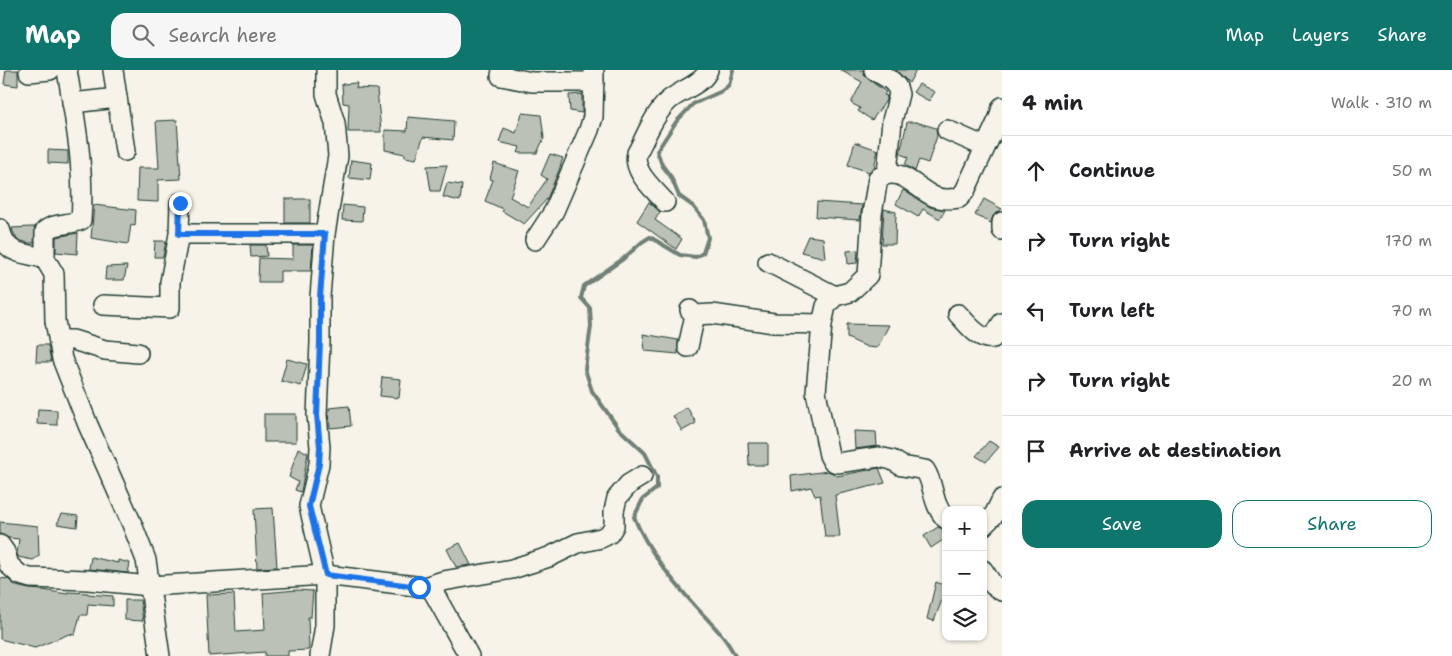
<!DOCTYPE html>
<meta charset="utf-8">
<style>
body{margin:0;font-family:"Shantell Sans",sans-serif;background:#f6f6f6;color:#202124}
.controls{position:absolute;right:15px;bottom:15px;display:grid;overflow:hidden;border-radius:10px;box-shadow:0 1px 4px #0004}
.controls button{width:45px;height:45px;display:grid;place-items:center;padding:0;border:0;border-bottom:1px solid #e0e0e0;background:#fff;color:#202124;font:25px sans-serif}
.stop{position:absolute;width:15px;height:15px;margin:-11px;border:4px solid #1a73e8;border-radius:50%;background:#fff}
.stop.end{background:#1a73e8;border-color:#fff;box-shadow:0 1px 5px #0008}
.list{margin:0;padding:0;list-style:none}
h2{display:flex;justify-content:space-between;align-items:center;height:65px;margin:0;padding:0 20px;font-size:21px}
h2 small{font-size:16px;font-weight:400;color:#757577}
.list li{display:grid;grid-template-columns:32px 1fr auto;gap:15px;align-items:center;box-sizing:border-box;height:70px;padding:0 20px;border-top:1px solid #e0e0e0}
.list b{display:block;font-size:19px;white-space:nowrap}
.list em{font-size:16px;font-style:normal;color:#757577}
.actions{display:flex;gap:10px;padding:15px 20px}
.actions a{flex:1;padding:11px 0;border:1px solid #0f766e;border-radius:15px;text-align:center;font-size:18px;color:#0f766e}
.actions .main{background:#0f766e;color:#fff}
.icon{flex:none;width:28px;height:28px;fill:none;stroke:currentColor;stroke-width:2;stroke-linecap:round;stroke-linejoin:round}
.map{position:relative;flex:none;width:1002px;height:586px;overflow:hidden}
header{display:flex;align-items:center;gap:30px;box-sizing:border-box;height:70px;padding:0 25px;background:#0f766e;color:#fff}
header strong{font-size:24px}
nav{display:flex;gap:28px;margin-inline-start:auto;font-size:18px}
.search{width:350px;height:45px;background:#f6f6f6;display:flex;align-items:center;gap:12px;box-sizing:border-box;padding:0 18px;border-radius:15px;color:#757577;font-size:19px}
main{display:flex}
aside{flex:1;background:#fff}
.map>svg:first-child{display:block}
</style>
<header>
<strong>Map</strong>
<div class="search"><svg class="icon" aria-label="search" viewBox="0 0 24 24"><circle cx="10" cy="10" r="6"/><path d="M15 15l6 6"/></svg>Search here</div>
<nav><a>Map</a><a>Layers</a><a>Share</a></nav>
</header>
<main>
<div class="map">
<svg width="1002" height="586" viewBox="0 0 1002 586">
<rect width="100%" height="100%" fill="#f7f3e8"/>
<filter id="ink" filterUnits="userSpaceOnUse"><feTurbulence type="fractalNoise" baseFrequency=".02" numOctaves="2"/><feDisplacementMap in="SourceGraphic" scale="10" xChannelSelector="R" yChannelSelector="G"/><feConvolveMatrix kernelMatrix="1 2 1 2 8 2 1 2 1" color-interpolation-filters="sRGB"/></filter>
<g filter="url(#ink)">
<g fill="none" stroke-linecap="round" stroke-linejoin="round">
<!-- stream -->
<path stroke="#6f8077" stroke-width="4" d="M733 0 729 15 722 21 693 34 676 52 657 81 662 95 671 107 679 126 693 136 704 150 708 168 703 183 696 187 680 185 650 167 642 172 623 189 584 216 581 228 590 238 591 256 585 299 592 321 619 359 645 383 657 407V418L643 429 634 447C648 481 672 510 696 537 710 552 726 567 735 586"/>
</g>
<!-- building -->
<g fill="#bbc1b6" stroke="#1f3d34">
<polygon points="6,0 18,0 18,16 4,14"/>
<polygon points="840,0 863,0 864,5 868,9 886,22 884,25 887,26 885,32 872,50 858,41 860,38 851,33 862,12"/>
<polygon points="896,0 916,0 909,13"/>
<polygon points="357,13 356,18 377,19 381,62 348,62 349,34 343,33 342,14"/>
<polygon points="919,14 935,22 929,31 913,22"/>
<polygon points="582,24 582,43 570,41 569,25"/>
<polygon points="522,43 541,45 544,68 537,83 518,83 520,77 499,72 504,58 516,63"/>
<polygon points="408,47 454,51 453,70 423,67 416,89 405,87 405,84 385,80 385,60 407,61"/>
<polygon points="177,50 181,109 158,110 158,132 137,131 138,98 159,98 156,51"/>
<polygon points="907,52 916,52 936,58 937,66 928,93 919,90 915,101 905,95 908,87 900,84"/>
<polygon points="855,72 878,80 874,98 869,102 848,95"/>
<polygon points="48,80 68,81 68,94 48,93"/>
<polygon points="550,84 563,88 559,100 547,129 524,154 502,141 503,139 485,131 493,110 490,109 494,93 519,101 510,127 528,137 547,109 541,105"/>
<polygon points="351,90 372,93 370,110 349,108"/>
<polygon points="447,95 440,121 431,121 427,96"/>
<polygon points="447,113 462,115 460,131 443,127"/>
<polygon points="903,120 930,137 945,140 940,149 923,139 918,147 896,134"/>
<rect x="285" y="129" width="25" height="24"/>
<polygon points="984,129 1002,139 993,146 991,153 975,145"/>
<polygon points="649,132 660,142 655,150 682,169 676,179 637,151"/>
<polygon points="817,132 862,135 860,150 816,147"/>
<polygon points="94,135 136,140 135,156 131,155 128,174 91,168"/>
<polygon points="343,135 363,137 362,151 342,150"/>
<polygon points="884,139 896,142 895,174 882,174"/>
<polygon points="31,157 35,157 34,173 29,173 18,170 13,162 12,158"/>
<polygon points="78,163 77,184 56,182 56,167"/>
<polygon points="808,166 823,168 825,188 801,182"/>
<polygon points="155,171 166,171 163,187 154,187"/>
<polygon points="250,175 266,175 267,186 251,187"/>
<polygon points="293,175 313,175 311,201 280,201 280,212 258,212 259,188 293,189"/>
<polygon points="858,180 857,193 848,194 847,181"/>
<polygon points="127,196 124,210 105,210 106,197"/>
<polygon points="847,254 889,255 877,278 867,277 847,268"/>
<polygon points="643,264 678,270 678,284 645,281"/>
<polygon points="37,275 48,275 51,292 36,292"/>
<polygon points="287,289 307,294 301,316 281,311"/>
<polygon points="382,307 401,309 399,328 380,326"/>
<polygon points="349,336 351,356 330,358 329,338"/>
<polygon points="687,337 696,353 682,361 673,346"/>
<polygon points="38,339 57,340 57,355 37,354"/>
<rect x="264" y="344" width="32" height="28"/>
<polygon points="854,361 876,362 877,376 855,379"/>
<polygon points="989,371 999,377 986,392 976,386"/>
<polygon points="748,373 768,373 768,395 749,395"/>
<polygon points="298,378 308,383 301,422 295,420 298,412 289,407"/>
<polygon points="879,398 885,413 835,425 840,467 825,467 820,425 815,426 811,417 792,421 791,406 828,401 835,404 837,406"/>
<polygon points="273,438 277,497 257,498 254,439"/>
<polygon points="62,444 78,446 77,457 57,454"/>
<polygon points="0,452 38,456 39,486 33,490 18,487 17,483 19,469 9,468 0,464"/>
<polygon points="938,457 946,460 946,468 931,478 924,466"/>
<polygon points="460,473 471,495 456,497 447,479"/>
<polygon points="91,487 118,493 118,490 130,493 128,503 89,499"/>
<polygon points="0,508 8,509 16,516 29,519 43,520 67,524 67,522 88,523 88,524 113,526 113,536 88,534 87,545 80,545 75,565 69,564 35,578 0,569"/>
<polygon points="936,512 946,516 946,519 934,551 927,549"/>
<polygon points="297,520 313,521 311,547 308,547 309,580 288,581 288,586 265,586 265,582 209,586 206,525 234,524 236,562 265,560 263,523"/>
<polygon points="125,530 140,530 143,551 125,550"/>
</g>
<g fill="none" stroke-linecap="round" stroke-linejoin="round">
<defs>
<g id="minor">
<polyline points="113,0 125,81"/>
<polyline points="502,0 501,6 532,12 594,12"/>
<polyline points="874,0 892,11 897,17 899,24 892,51 887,103"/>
<polyline points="29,2 50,0"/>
<polyline points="72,33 117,28"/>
<polyline points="947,60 985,77"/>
<path d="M665 132C654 119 632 102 637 83 646 66 654 45 668 31 678 21 704 14 708 0"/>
<polyline points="1002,152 1002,160"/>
<path d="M0 159C7 187 22 181 45 189L54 204 55 251 62 289 88 355 132 454 146 490 160 586"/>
<polyline points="179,164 180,133"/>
<polyline points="535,170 554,141 589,60 593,47 594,0"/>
<path d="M45 189V161C53 153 70 155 81 150 85 99 75 50 67 0"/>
<polyline points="768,192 835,226"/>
<polyline points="103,235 170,238 170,212 179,164 325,164"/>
<polyline points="690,240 695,245 712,244 774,253 822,254"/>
<path d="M958 244C967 253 979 271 993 268L1002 253"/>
<polyline points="59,270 73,270 105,280 138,283"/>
<polyline points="688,277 695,245"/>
<path d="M946 449C931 433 935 415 925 400L902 396 892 390 879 387 837 393 832 391 829 385 816 322 822 254 826 236 835 226 850 222 868 205 872 144 878 108C901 94 915 119 935 127 943 130 952 129 959 128L965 121 999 48 1002 37"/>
<polyline points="983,456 994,445 1002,429"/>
<polyline points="0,475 5,482 9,495 20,505 30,508 88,510 150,516 325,505 424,517 443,511 512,499 549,487 578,473 601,468 609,464 614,456 614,441 617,428 629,414 642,406"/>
<polyline points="983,500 993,515 1002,521"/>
<polyline points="430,516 469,586"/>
<polyline points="320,586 325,555 325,505 309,436 319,394 320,377 317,345 320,272 320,227 325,164 338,86 335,53 326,24 326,0"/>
</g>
</defs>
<!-- minor casing -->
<use href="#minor" stroke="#1f3d34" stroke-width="22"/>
<!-- minor -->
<use href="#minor" stroke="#f7f3e8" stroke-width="19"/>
</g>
</g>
<g fill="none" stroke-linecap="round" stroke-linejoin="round" filter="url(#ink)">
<!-- route -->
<polyline stroke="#1a73e8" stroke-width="6" points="180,133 179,164 325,164 320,227 320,272 317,345 320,377 319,394 309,436 326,505 419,517"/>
</g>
</svg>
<div class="controls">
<button>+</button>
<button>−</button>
<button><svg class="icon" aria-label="layers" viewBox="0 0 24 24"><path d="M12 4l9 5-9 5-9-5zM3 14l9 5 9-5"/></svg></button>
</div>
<div class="stop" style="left:419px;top:517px"></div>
<div class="stop end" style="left:180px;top:133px"></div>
</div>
<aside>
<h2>4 min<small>Walk · 310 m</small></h2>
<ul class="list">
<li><svg class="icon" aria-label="ahead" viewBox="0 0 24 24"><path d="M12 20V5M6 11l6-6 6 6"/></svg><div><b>Continue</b></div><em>50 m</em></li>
<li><svg class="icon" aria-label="right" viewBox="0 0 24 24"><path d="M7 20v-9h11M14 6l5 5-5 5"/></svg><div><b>Turn right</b></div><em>170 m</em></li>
<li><svg class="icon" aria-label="left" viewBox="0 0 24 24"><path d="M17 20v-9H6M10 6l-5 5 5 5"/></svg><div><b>Turn left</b></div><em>70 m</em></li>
<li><svg class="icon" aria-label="right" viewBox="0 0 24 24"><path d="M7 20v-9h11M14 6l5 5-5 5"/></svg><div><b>Turn right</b></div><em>20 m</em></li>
<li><svg class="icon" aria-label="arrive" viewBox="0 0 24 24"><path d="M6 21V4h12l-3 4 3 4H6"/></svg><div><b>Arrive at destination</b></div></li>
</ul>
<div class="actions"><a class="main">Save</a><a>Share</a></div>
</aside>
</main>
